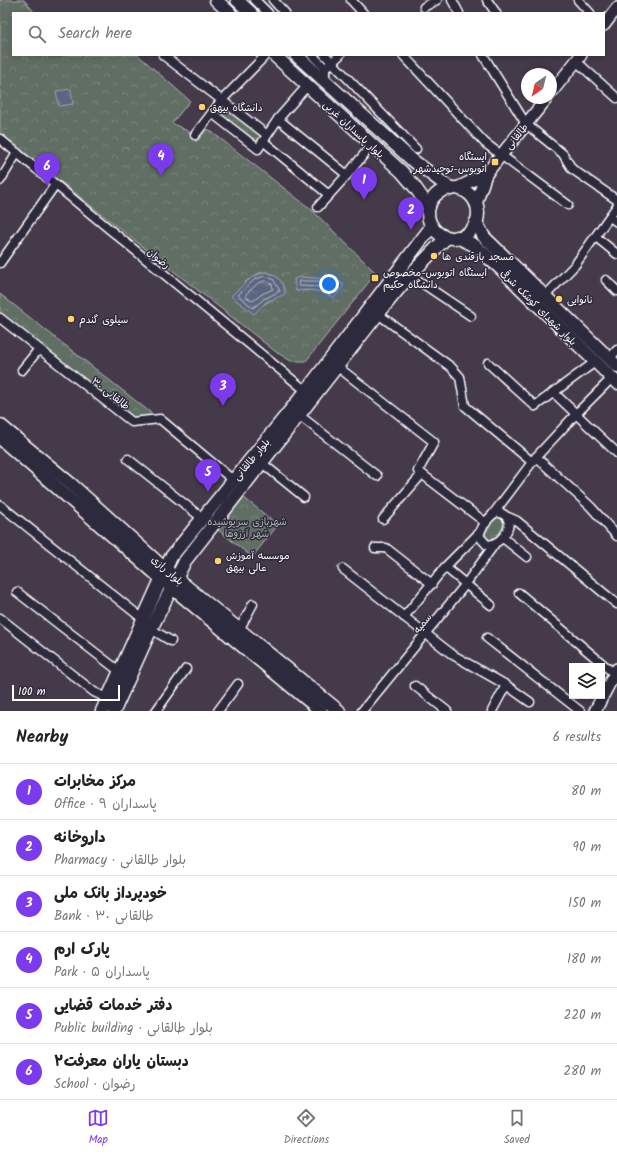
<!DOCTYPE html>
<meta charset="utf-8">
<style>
body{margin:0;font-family:Kalam,"Playpen Sans Arabic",sans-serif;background:#f2f2f2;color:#222}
.controls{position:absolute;right:12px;bottom:12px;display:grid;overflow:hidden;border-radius:0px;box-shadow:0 2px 6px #0003}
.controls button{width:36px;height:36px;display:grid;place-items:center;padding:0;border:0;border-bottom:1px solid #e0e0e0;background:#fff;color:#222;font:20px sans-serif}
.compass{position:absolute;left:521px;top:68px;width:36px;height:36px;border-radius:50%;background:#fff;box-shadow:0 2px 6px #0003;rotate:215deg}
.scale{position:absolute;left:12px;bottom:10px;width:108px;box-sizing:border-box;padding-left:4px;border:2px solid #fff;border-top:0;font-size:11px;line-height:14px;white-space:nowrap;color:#fff;-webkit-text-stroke:3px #2f2a3d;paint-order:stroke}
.you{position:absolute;left:329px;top:284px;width:14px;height:14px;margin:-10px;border:3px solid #fff;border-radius:50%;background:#1a73e8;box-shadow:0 0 0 6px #1a73e833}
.badge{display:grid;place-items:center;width:26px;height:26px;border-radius:50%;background:#7c3aed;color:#fff;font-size:13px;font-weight:700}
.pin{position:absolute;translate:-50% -33px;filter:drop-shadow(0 1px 2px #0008)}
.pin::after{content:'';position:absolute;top:21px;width:14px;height:12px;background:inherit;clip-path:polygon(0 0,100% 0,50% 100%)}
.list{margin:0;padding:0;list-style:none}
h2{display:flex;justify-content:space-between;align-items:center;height:52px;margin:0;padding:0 16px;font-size:17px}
h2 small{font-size:13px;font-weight:400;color:#767676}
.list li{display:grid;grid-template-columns:26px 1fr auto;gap:12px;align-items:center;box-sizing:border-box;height:56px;padding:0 16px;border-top:1px solid #e0e0e0}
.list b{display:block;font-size:15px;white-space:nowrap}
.list p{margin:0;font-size:13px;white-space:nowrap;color:#767676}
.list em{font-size:13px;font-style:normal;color:#767676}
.icon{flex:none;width:22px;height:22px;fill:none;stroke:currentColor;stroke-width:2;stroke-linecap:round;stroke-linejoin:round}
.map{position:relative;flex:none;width:617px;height:711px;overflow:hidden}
.search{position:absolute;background:#fff;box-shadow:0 2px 6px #0003;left:12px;right:12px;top:12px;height:44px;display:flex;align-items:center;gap:10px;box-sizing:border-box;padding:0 14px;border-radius:0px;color:#767676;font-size:15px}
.sheet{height:388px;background:#fff}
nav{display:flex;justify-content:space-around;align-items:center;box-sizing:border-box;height:56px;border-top:1px solid #e0e0e0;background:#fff;font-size:11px;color:#767676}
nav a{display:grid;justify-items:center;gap:2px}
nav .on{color:#7c3aed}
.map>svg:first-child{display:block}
</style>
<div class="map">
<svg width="617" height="711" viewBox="0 0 617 711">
<defs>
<pattern id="park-crowns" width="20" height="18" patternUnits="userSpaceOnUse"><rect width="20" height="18" fill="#616e63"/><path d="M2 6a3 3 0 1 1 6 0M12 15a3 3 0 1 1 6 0" fill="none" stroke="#79847a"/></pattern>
<pattern id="water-ripples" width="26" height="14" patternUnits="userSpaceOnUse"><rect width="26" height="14" fill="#5a657e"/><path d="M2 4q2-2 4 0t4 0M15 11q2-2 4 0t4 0" fill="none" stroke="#737c91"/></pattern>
</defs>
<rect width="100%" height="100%" fill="#453a4a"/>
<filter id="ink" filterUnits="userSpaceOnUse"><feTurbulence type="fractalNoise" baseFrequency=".025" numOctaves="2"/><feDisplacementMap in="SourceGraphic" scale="8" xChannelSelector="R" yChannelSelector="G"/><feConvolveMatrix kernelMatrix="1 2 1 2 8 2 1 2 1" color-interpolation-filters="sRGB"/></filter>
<g filter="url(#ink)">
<!-- park -->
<g fill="url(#park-crowns)" stroke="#b0b6b1" fill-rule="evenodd">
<path d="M0 0H24L35 13H13V55H138L190 101 172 123 195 135 196 142 208 129 312 210 376 273 306 361H291L276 352 0 134ZM265 272C274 273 279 278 283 286L275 298 261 306 245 282 259 273ZM300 277 328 279 343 284 334 298C321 290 311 289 296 291Z"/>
<polygon points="227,106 262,135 254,144 218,116"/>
<polygon points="0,294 155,416 133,419 0,314"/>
<polygon points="243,497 278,525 252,557 217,529"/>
<polygon points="498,517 503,521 505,525 497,539 491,541 485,537 484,534 494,518"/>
</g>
<!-- water -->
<g fill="url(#water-ripples)" stroke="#9ca3b2">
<polygon points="71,89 73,104 59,106 56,91"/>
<path d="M265 272C277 274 284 282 285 294L266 302 254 314 231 296 252 277Z"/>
<path d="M300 277 328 279 343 284V287L334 298C321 290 311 289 296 291L294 279Z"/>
</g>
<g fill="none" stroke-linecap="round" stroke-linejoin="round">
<!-- shore -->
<g stroke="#bdc1cb" stroke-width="1">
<polygon points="265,276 273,279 280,291 264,299 253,308 238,295 254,280"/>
<polygon points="265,281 272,284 273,289 262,294 253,301 246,297 246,294 257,284"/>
<polygon points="299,281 319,281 336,285 337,287 332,292 323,287 299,286"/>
</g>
<defs>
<g id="street">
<polyline points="255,0 268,13"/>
<polyline points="273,0 285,13"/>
<polyline points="351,0 363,13"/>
<polyline points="452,0 459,13"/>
<polyline points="487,0 496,13"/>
<polyline points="578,0 590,13"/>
<polyline points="424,7 437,0"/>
<polyline points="163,55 267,135"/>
<polyline points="312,55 325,68 325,82"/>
<polyline points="325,55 416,149"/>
<polyline points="403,55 485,143 568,205"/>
<polyline points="483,55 526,124 563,154 572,169 617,200"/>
<polyline points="576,61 617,98"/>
<polyline points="329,65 340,55"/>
<polyline points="212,113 258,149 278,119 307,86"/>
<polyline points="278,119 347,175"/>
<polyline points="195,135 221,101 266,55"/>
<polyline points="0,139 306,391"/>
<polyline points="263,141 329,195"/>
<polyline points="0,181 17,153"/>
<polyline points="318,207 347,175 371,146"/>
<polyline points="610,217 617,222"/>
<polyline points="596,237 617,254"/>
<polyline points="0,263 55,185"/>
<polyline points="410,275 471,316"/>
<polyline points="606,280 617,291"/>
<polyline points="545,296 575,265 617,206"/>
<polyline points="378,314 451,367 460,377 465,406 532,462"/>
<polyline points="0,318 132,422 160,419 233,480"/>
<polyline points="609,359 617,350"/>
<polyline points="488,363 535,406 595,362"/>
<polyline points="338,367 434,442 418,471 486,523"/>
<polyline points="22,370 39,349"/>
<polyline points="553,392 617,453"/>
<polyline points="299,415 377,476"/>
<polyline points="536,457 590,506 617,536"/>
<polyline points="128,459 202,518"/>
<polyline points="262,463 304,497"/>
<polyline points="0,505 143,619"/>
<path d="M497 512C520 516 505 545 487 545L479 536C481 527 489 516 497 512Z"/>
<polyline points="493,514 536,457 576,414 612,378"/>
<polyline points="508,517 517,521 617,604"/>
<polyline points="383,519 422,474"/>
<polyline points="503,538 527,557"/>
<polyline points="375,548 386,548 432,584"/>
<polyline points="445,567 491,605"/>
<polyline points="343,569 453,655 506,685 530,702"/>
<polyline points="17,592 119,671"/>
<polyline points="519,593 617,676"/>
<polyline points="404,617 445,567 480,532"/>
<polyline points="0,618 94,692 107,698"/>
<polyline points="151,629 171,641"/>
<polyline points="239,630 253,604"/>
<polyline points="487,638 580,711"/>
<polyline points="415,686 447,711"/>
<polyline points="156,711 186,669"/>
<polyline points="218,711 238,684"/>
<polyline points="362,711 465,585 494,545"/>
<polyline points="492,711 506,685"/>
</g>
<g id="secondary">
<polyline points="604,25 617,8"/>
<polyline points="551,93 581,55"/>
<polyline points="486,174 547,98"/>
<polyline points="457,188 486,174 476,204"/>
<polyline points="595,711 617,669"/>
</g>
<g id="primary">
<polyline points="216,0 230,13"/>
<polyline points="237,0 251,13"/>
<polyline points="274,55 402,172 414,186 429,207"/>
<polyline points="296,55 411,159 451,189"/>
<circle cx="453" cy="213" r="25"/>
<polyline points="476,222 484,237 617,366"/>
<polyline points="457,237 474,245 499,267 617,383"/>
<polyline points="0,425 71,484 165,569 339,711"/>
<polyline points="0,438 171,587 321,711"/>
<polyline points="102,711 171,557 306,391 432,226"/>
<polyline points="114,711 151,629 185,561 378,314 410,275 447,237"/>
</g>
</defs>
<!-- street casing -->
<use href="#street" stroke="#fff" stroke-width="11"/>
<!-- secondary casing -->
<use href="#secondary" stroke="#fff" stroke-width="14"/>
<!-- primary casing -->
<use href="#primary" stroke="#fff" stroke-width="15"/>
<!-- street -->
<use href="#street" stroke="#2f2a3d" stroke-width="8"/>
<!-- secondary -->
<use href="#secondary" stroke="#2f2a3d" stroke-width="11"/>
<!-- primary -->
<use href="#primary" stroke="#2f2a3d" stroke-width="12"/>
</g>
</g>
<!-- markers -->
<g fill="#ffd166" stroke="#2f2a3d" stroke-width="1.5">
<circle cx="202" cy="107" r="4"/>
<rect x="491" y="158" width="8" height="8" rx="2"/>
<circle cx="434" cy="256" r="4"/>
<rect x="371" y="274" width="8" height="8" rx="2"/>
<circle cx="559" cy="299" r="4"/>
<circle cx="71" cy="319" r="4"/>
<circle cx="218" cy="561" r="4"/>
</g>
<g text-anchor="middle" stroke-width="3" stroke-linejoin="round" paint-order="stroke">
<!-- poi labels -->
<g font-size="10" fill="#fff" stroke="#2f2a3d" text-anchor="start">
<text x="210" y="111">دانشگاه بیهق</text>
<text x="487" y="160" text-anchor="end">ایستگاه<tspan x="487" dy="12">اتوبوس-توحیدشهر</tspan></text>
<text x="442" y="260">مسجد بازقندی ها</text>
<text x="383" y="276">ایستگاه اتوبوس-مخصوص<tspan x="383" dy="12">دانشگاه حکیم</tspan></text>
<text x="567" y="303">نانوایی</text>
<text x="79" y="323">سیلوی گندم</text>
<text x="226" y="559">موسسه آموزش<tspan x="226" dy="12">عالی بیهق</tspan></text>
</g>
<!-- street labels -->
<g font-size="10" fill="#fff" stroke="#2f2a3d">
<text transform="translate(354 129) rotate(43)" y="4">بلوار پاسداران غربی</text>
<text transform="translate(516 136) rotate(-51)" y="4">طالقانی</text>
<text transform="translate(159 258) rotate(39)" y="4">رضوان</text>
<text transform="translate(539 307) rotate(45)" y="4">بلوار شهدای کوشک شرقی</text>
<text transform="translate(111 393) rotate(38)" y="4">طالقانی ۳۰</text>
<text transform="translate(251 459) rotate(-50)" y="4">بلوار طالقانی</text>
<text transform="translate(168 570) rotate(41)" y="4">بلوار رازی</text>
<text transform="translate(422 623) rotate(-51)" y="4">سمیه</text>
</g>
<!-- park labels -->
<g font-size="10" fill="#b0b6b1" stroke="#2f2a3d">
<text x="247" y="525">شهربازی سرپوشیده<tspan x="247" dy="12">شهر آرزوها</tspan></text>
</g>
</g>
</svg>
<div class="controls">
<button><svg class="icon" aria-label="layers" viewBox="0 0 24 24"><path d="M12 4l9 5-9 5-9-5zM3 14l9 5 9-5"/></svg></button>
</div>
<svg class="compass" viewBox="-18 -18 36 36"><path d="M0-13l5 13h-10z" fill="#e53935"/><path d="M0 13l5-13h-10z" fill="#767676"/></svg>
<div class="scale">100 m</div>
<div class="you"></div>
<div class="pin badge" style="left:364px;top:200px">1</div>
<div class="pin badge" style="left:411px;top:230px">2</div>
<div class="pin badge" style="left:223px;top:406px">3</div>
<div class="pin badge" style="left:161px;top:176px">4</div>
<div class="pin badge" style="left:208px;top:492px">5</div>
<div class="pin badge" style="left:47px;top:186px">6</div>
<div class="search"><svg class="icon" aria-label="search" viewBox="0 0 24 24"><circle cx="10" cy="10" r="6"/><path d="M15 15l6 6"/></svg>Search here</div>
</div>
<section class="sheet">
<h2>Nearby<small>6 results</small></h2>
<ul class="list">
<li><span class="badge">1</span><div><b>مرکز مخابرات</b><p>Office · پاسداران ۹</p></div><em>80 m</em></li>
<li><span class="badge">2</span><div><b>داروخانه</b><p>Pharmacy · بلوار طالقانی</p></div><em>90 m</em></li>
<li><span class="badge">3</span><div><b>خودپرداز بانک ملی</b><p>Bank · طالقانی ۳۰</p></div><em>150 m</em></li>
<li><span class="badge">4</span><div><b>پارک ارم</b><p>Park · پاسداران ۵</p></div><em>180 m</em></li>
<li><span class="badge">5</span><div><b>دفتر خدمات قضایی</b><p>Public building · بلوار طالقانی</p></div><em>220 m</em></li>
<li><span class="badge">6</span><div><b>دبستان یاران معرفت۲</b><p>School · رضوان</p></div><em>280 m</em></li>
</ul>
</section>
<nav>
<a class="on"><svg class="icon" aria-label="map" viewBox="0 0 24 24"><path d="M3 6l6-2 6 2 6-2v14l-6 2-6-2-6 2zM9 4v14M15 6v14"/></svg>Map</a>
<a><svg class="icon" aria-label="directions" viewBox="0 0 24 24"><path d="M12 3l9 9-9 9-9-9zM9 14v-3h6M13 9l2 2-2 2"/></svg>Directions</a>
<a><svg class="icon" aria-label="saved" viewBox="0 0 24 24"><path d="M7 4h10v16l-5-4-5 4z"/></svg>Saved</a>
</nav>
